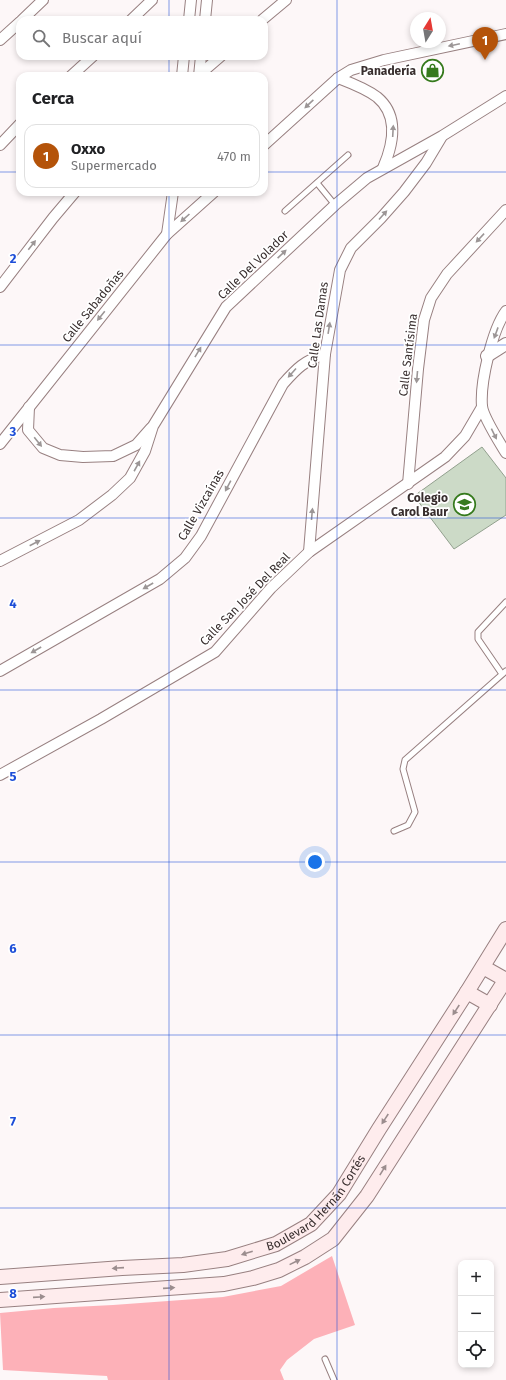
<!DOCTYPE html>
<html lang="es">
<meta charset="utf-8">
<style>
body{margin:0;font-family:"Fira Sans",sans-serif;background:#f2f2f2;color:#202124}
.controls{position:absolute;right:12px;bottom:12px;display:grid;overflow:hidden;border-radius:8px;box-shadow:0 2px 6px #0003}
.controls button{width:36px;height:36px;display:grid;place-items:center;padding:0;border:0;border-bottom:1px solid #e0e0e0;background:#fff;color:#202124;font:20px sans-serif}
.compass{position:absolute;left:410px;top:12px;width:36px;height:36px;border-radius:50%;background:#fff;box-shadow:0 2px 6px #0003;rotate:11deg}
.you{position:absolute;left:315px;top:862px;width:14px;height:14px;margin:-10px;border:3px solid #fff;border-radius:50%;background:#1a73e8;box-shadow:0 0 0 6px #1a73e833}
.badge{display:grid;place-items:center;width:26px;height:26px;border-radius:50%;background:#b45309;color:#fff;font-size:13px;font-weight:700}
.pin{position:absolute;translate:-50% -33px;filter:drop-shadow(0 1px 2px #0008)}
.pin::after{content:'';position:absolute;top:21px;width:14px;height:12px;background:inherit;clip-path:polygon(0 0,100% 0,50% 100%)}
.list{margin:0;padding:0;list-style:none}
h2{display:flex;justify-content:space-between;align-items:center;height:52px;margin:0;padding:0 16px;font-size:17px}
h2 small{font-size:13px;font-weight:400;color:#757577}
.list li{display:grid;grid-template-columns:26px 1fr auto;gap:12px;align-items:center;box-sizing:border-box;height:64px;margin:0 8px 8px;padding:0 8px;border:1px solid #e0e0e0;border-radius:12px}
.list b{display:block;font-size:15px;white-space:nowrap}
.list p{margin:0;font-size:13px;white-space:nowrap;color:#757577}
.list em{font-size:13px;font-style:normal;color:#757577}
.icon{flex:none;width:22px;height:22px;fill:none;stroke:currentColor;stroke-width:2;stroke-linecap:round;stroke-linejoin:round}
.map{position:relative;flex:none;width:506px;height:1380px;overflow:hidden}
.search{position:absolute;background:#fff;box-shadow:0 2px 6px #0003;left:16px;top:16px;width:252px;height:44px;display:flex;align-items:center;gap:10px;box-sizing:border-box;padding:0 14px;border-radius:12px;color:#757577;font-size:15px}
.panel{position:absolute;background:#fff;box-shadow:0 2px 6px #0003;left:16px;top:72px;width:252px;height:124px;border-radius:12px}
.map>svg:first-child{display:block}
</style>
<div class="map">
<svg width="506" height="1380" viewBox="0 0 506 1380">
<rect width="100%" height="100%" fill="#fdf7f8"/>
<!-- green -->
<polygon fill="#fdb1b8" points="332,1256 355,1325 314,1339 287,1360 280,1370 284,1380 108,1380 107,1376 3,1370 0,1313 54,1308 113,1305 223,1297 281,1286"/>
<!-- building -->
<polygon fill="#ccdac7" stroke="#92a08e" points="482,447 506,478 506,515 454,549 414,496"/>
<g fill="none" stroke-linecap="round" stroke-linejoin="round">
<defs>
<g id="service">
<polyline points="317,183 335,205"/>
<polyline points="285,211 348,155"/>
<polyline points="502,674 478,639 478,632 506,602"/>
<polyline points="394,831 408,825 415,812 403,769 405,760 506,671"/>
<polyline points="325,1359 334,1380"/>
</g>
<g id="minor">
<polyline points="22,20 43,0"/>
<polyline points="131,20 152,0"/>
<polyline points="189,20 191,0"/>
<polyline points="205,20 207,0"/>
<polyline points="262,20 286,0"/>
<polyline points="0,40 20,22"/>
<polyline points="199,75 221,56"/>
<polyline points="71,76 93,56"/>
<polyline points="182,76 184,56"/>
<polyline points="199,76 201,56"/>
<path d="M338 78C351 83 365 88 377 97 400 116 393 145 383 168"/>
<polyline points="0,145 20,124"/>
<polyline points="264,145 338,78 351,70 384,60 506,34"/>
<polyline points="167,234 173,192"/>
<polyline points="0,287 53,218 75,192"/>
<path d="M506 311C492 330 480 383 482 406 483 417 500 443 506 453"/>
<polyline points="29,407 28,430 43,448 60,455 83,457 113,456 136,445 151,428"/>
<polyline points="0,444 167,234 214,192"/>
<polyline points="408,484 418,369 424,320 431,298 447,274 506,210"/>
<polyline points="309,552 325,354 340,270 351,248 381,218 404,192 426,163 441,138"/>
<polyline points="0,561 79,520 112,495 130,478 145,451 153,426 226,307 335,205 367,178 442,136 506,96"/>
<path d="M0 671 160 579 185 558 201 536 283 384C297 368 304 361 325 354"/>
<polyline points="0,775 101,719 215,652 271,588 309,552 445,457 465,436 482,407"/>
</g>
<polyline id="tertiary" points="487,356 506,344"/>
<g id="secondary">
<polyline points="483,967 506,980"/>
<polyline points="467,992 490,1005"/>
<path id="s1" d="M0 1277 122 1268 183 1265 227 1259 276 1244 311 1224 339 1194 379 1129 467 992 506 929"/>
<polyline points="0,1300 224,1284 253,1278 279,1270 305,1257 333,1239 367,1196 506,979"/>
</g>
</defs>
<!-- service casing -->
<use href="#service" stroke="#988081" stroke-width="7"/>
<!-- minor casing -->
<use href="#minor" stroke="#988081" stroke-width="12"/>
<!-- tertiary casing -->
<use href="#tertiary" stroke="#988081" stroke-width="14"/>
<!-- secondary casing -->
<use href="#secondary" stroke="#988081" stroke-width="16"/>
<!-- service -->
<use href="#service" stroke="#fff" stroke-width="5"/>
<!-- minor -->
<use href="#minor" stroke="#fff" stroke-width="10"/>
<!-- tertiary -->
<use href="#tertiary" stroke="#fff" stroke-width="12"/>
<!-- secondary -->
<use href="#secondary" stroke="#feeced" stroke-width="14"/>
</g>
<!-- one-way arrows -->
<defs><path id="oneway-solid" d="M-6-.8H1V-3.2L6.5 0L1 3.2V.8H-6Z"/></defs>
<g fill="#9c9696">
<use href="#oneway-solid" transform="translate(454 45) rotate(168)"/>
<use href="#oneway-solid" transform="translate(309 104) rotate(137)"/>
<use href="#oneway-solid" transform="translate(393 131) rotate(-87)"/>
<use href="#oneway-solid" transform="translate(383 215) rotate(-48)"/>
<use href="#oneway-solid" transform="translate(185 218) rotate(138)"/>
<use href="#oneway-solid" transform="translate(480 238) rotate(133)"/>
<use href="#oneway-solid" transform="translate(32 245) rotate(-52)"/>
<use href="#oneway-solid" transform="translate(282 254) rotate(-43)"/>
<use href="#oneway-solid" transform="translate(101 316) rotate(129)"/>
<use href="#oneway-solid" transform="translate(329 328) rotate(-81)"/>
<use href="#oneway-solid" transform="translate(496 333) rotate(110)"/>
<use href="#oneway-solid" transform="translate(198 352) rotate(-59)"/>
<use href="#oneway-solid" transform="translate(292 373) rotate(132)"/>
<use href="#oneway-solid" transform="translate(417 377) rotate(95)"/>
<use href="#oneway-solid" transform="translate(494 434) rotate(64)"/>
<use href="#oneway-solid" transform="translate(38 442) rotate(51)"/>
<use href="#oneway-solid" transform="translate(137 466) rotate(-61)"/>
<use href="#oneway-solid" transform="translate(228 486) rotate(118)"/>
<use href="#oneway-solid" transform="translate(312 514) rotate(-85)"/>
<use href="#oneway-solid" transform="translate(35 543) rotate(-27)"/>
<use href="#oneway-solid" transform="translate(148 586) rotate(150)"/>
<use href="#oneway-solid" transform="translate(36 650) rotate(150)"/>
</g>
<g fill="#9b8d8e">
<use href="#oneway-solid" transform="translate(456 1010) rotate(123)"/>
<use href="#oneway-solid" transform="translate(385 1119) rotate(123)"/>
<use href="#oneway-solid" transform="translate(383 1170) rotate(-58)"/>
<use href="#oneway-solid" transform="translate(247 1253) rotate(163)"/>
<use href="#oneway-solid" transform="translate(295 1262) rotate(-26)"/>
<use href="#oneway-solid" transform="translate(118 1268) rotate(176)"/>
<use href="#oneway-solid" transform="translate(169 1288) rotate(-4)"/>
<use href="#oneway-solid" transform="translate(39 1297) rotate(-4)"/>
</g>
<!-- grid -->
<path fill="none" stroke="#1d4ed8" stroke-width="1" stroke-opacity="0.55" d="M169 0V20M337 0V1380M169 56V76M0 172H20M264 172H506M169 192V1380M0 345H506M0 518H506M0 690H506M0 862H506M0 1035H506M0 1208H506"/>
<!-- icons -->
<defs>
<symbol id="shop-ring" viewBox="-11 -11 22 22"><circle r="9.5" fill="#fff" stroke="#367a1d" stroke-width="1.5"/><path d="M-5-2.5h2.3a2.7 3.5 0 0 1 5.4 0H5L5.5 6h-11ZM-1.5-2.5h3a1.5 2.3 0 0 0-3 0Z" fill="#367a1d"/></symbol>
<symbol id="school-ring" viewBox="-11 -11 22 22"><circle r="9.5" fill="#fff" stroke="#367a1d" stroke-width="1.5"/><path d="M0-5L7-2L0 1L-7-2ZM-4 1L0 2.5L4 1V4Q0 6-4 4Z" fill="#367a1d"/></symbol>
</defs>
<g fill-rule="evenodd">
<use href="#shop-ring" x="420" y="58" width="25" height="25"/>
<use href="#school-ring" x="452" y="492" width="25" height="25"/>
</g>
<g text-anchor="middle" stroke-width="3.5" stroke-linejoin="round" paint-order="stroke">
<!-- poi labels -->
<g font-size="12" font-weight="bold" fill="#382e2e" stroke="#fff" text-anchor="end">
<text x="416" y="75">Panadería</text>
<text x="448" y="502">Colegio<tspan x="448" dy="14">Carol Baur</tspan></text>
</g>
<!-- street labels -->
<g font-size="12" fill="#382e2e" stroke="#fff">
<text transform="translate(253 265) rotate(-44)" y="4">Calle Del Volador</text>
<text transform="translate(93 306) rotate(-51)" y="4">Calle Sabadoñas</text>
<text transform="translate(318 325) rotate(-82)" y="4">Calle Las Damas</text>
<text transform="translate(408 355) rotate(-83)" y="4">Calle Santísima</text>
<text transform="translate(201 505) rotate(-60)" y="4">Calle Vizcaínas</text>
<text transform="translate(245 599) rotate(-46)" y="4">Calle San José Del Real</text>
<text dy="4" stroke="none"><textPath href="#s1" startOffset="337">Boulevard Hernán Cortés</textPath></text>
</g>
</g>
<g font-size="13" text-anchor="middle" font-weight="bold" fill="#1d4ed8" stroke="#fff" stroke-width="3.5" stroke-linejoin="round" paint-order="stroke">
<text x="13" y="263">2</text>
<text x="13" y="436">3</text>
<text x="13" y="608">4</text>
<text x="13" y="781">5</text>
<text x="13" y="953">6</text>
<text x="13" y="1126">7</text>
<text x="13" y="1298">8</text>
</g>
</svg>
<div class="controls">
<button>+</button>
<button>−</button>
<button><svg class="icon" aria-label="locate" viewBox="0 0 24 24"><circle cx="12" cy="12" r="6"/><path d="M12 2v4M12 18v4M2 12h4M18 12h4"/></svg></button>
</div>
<svg class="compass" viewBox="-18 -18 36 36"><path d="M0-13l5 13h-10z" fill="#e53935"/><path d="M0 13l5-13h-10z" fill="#757577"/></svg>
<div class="you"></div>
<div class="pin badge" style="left:485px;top:60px">1</div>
<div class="search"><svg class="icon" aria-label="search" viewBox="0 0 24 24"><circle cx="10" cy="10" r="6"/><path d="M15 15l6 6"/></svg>Buscar aquí</div>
<section class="panel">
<h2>Cerca<small></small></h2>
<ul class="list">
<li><span class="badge">1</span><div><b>Oxxo</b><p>Supermercado</p></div><em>470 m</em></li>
</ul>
</section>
</div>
